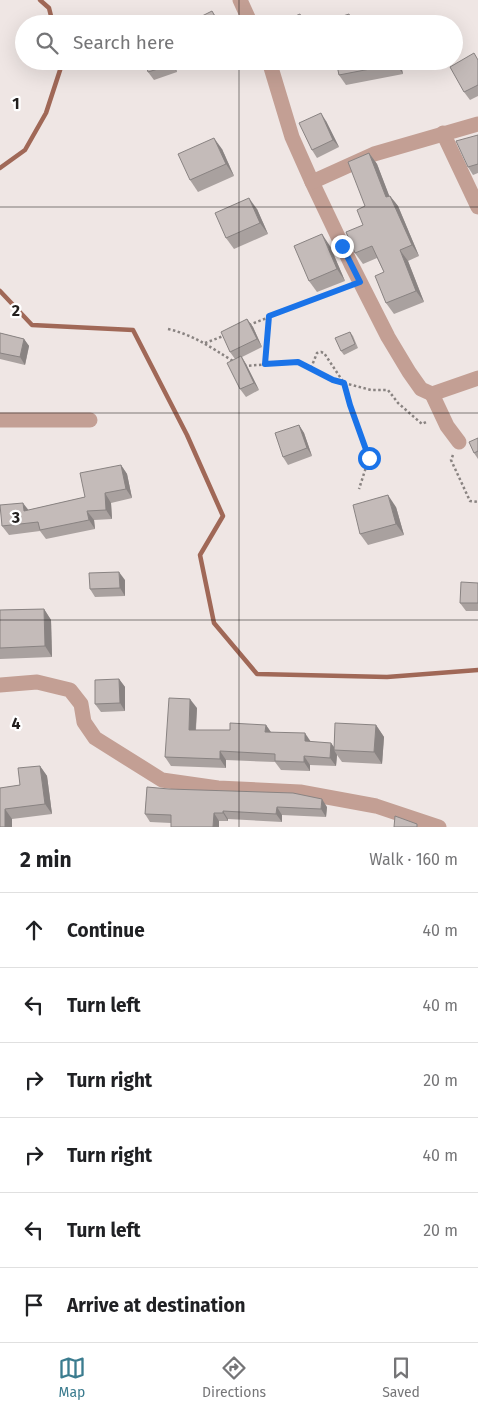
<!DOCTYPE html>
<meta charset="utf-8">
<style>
body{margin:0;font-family:"Fira Sans",sans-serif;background:#f2f2f2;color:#202124}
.stop{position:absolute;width:15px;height:15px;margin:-11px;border:4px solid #1a73e8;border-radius:50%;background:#fff}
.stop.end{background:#1a73e8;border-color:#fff;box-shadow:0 1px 5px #0008}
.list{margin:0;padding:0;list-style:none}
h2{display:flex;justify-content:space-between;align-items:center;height:65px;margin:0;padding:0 20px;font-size:21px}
h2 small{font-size:16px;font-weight:400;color:#757577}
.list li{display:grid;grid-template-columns:32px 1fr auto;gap:15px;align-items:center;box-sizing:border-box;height:75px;padding:0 20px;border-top:1px solid #e0e0e0}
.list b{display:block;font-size:19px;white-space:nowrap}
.list em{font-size:16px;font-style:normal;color:#757577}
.icon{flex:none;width:28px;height:28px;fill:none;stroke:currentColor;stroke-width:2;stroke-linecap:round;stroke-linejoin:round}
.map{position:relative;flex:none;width:478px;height:827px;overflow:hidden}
.search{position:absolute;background:#fff;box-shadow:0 5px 20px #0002;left:15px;right:15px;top:15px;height:55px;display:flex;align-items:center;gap:12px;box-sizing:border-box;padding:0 18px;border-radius:28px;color:#757577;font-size:19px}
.sheet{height:515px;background:#fff}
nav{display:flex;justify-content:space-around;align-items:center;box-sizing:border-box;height:70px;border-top:1px solid #e0e0e0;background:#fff;font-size:14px;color:#757577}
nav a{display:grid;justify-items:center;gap:2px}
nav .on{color:#3b7c8f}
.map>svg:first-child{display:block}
</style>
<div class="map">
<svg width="478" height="827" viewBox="0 0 478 827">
<rect width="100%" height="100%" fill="#efe6e4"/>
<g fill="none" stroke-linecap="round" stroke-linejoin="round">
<!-- stream -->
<g stroke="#a06857" stroke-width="4.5">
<polyline points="40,0 49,8 53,24"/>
<polyline points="0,168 25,150 46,113 63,61"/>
<polyline points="0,291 32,325 133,330 187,435 223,516 200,555 214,623 257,674 387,677 478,670"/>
</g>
<!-- path -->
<g stroke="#898381" stroke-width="2.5" stroke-dasharray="2.5 2.5" stroke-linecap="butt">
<polyline points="249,325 346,287"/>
<path d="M168 329C194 335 210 347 233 361"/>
<polyline points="205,343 226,335"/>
<polyline points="265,365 269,316"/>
<polyline points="244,366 298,362 333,380 371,390 388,390 398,403 422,424 428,421"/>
<polyline points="311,368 317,353 321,352 324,353 344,383 350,405 369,458 359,489"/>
<polyline points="453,455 451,460 470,501 478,502"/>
</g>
<!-- minor -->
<g stroke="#c39f94" stroke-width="15">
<polyline points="240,0 251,24"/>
<polyline points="269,61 292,137 312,182 351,264 388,337 409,372 421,389 432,394 478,378"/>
<polyline points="443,133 478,207"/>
<polyline points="312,182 374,154 478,124"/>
<polyline points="432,394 447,426 459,442"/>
<polyline points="0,420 90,420"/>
<polyline points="0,685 37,682 70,690 81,704 84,722 95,738 162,780 218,788 300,792 376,806 439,827"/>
</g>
</g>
<!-- wall -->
<g fill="#a9a19f">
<polygon points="478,59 478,96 470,100 464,92"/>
<polygon points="145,61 173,61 177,72 154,80 148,72"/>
<polygon points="209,61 225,61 213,68"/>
<polygon points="336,61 400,61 403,74 346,85 339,75"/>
<polygon points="326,121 339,147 317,158 312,150"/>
<polygon points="478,135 478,173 473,175 468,167"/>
<polygon points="222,149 234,176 198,192 190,180"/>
<polygon points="369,153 377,164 389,196 390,196 398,206 419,256 408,261 424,302 394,314 386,303 384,272 377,258 363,264 355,253 363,225 365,206"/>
<polygon points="257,209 268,234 234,249 226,238"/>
<polygon points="330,246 345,281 317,292 309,281"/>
<polygon points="247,319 253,327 262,347 242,357 246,364 259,390 246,397 240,389 235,359 230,352"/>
<polygon points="350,332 353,336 358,348 344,355 341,351"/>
<polygon points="0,333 24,339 29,346 25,365 0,359"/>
<polygon points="299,425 304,433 312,456 288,465 283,457"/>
<polygon points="478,438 478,459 474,453"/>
<polygon points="121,465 127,474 132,498 111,503 112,519 94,520 95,529 46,539 40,531 9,535 2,526 28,510 85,497"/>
<polygon points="396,507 404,535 368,545 360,534"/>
<polygon points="125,580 125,596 95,597 90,589"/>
<polygon points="478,583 478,611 466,611 460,603"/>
<polygon points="44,609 51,620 52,657 0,659 0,610"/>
<polygon points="119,679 125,687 125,711 101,712 95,704"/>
<polygon points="197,708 196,730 230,730 266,725 271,732 311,742 331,743 334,747 376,725 384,737 382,764 342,762 337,755 336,766 310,765 310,771 281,770 275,762 226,760 226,768 171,766 165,757"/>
<polygon points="40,766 47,776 52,814 12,819 0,827 0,788 20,785"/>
<polygon points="147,787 327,807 326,817 282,815 282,822 228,819 228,821 219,821 219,827 171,827 171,823 150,822 145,814"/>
</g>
<!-- shaded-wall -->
<g fill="#898382">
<polygon points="212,11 221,24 219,24"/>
<polygon points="300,14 305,22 306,24 304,24"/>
<polygon points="349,14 356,24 352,24"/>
<polygon points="170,61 173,61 177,72 171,65"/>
<polygon points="395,61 400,61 403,74 396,64"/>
<polygon points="321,113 326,121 339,147 333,140"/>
<polygon points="214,138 222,149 234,176 226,164"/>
<polygon points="369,153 377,164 394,208 386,197"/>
<polygon points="390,196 398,206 419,256 412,245"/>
<polygon points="249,198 257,209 268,234 260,223"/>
<polygon points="322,234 330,246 345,281 337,269"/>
<polygon points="400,250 408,261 424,302 416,291"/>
<polygon points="247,319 253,327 262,347 257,339"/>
<polygon points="24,339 29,346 25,365 20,357"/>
<polygon points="241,356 246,364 259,390 254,383"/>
<polygon points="299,425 304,433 312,456 307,448"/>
<polygon points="121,465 127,474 132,498 126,489"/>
<polygon points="105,493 111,503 112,519 106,510"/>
<polygon points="388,495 396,507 404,535 396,524"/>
<polygon points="23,503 30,512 24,511"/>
<polygon points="87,511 94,520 95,529 89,520"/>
<polygon points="119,572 125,580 125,596 120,588"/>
<polygon points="44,609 51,620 52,657 45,646"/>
<polygon points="119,679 125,687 125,711 120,703"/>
<polygon points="190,699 197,708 195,739 189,730"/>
<polygon points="266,725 272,734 265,732"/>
<polygon points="376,725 384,737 382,764 374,752"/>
<polygon points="305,733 311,742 305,741"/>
<polygon points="331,743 336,750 334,750 337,755 336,766 330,758"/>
<polygon points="220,751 226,760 226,768 220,759"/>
<polygon points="304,756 310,765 310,771 304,762"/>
<polygon points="40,766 47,776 52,814 45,804"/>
<polygon points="322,799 327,807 326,817 321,809"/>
<polygon points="277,807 282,815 282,822 276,814"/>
<polygon points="5,809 12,819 12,827 5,827"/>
<polygon points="223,811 228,819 228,821 223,813"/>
<polygon points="214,813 219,821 219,827 213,827"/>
</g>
<!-- building -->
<g fill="#c4bbb9" stroke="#898382">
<polygon points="212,11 219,24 188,24 188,23"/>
<polygon points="300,14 304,24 279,24 279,23"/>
<polygon points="349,14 352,24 318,24"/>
<polygon points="474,53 478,60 478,85 464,92 450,67"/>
<polygon points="145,61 170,61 171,65 148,72"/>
<polygon points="336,61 395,61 396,64 339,75"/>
<polygon points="321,113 333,140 312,150 299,123"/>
<polygon points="478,135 478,164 468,167 456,141"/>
<polygon points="214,138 226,164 190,180 178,154"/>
<polygon points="369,153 386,197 390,196 412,245 400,250 416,291 386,303 375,276 384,272 372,246 355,253 346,232 363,225 357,210 365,206 348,162"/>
<polygon points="249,198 260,223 226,238 215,213"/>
<polygon points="322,234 337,269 309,281 294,246"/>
<polygon points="247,319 257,339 230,352 221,332"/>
<polygon points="350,332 355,344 341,351 335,338"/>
<polygon points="0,333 24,339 20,357 0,353"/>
<polygon points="241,356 254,383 240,389 227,363"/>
<polygon points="299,425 307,448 283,457 275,433"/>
<polygon points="478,438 478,451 474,453 469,442"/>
<polygon points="121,465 126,489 105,493 106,510 87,511 89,520 40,530 38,522 2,526 0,505 23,503 24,511 85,497 80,473"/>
<polygon points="388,495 396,524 360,534 353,505"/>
<polygon points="119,572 120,588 90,589 89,573"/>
<polygon points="461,582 478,583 478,603 460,603"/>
<polygon points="44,609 45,646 0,648 0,610"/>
<polygon points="119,679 120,703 95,704 95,680"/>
<polygon points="169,698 190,699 189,730 230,730 230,723 266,725 265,732 305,733 305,741 331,743 330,758 304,756 304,762 275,761 275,754 220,751 220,759 165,757"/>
<polygon points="335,723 376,725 374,752 334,750"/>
<polygon points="40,766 45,804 5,809 5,827 0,827 0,788 20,785 18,768"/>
<polygon points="147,787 169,789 293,793 322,799 321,809 277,807 276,814 223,811 223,813 214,813 213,827 171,827 171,815 145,814"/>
<polygon points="395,816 417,824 417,827 394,827"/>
</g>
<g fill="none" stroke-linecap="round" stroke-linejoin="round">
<!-- route -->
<polyline stroke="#1a73e8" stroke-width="6" points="342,246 360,282 269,316 265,364 298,362 333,380 344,383 350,405 369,458"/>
</g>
<!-- grid -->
<path fill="none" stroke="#221f1e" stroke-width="1" stroke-opacity="0.55" d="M239 0V24M239 61V827M0 207H478M0 413H478M0 620H478"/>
<g font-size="16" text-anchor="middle" font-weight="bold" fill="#221f1e" stroke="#fff" stroke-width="4.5" stroke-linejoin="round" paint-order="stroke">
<text x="16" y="109">1</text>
<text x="16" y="316">2</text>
<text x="16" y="523">3</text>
<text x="16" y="729">4</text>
</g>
</svg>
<div class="stop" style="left:369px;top:458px"></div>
<div class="stop end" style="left:342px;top:246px"></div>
<div class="search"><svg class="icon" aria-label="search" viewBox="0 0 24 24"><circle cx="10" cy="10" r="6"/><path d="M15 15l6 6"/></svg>Search here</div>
</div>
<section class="sheet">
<h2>2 min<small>Walk · 160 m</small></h2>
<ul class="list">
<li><svg class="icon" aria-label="ahead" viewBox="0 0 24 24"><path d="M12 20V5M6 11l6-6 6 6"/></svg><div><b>Continue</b></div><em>40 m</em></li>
<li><svg class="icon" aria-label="left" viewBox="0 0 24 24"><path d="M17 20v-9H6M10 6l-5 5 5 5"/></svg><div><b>Turn left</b></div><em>40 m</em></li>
<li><svg class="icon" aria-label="right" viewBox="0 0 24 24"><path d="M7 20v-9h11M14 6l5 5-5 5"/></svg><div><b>Turn right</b></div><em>20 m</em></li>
<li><svg class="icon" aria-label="right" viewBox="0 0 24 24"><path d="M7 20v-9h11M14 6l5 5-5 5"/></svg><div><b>Turn right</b></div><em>40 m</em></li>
<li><svg class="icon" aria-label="left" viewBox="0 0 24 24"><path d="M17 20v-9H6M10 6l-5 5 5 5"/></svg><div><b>Turn left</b></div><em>20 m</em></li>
<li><svg class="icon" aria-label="arrive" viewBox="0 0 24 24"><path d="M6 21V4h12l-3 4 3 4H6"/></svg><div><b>Arrive at destination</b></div></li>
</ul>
</section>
<nav>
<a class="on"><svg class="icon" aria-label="map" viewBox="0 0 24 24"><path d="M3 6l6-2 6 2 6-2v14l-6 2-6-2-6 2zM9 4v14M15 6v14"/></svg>Map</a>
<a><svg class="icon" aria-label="directions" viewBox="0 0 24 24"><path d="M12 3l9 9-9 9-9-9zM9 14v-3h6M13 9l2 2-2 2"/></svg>Directions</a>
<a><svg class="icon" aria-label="saved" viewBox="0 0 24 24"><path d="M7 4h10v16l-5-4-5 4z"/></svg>Saved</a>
</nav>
